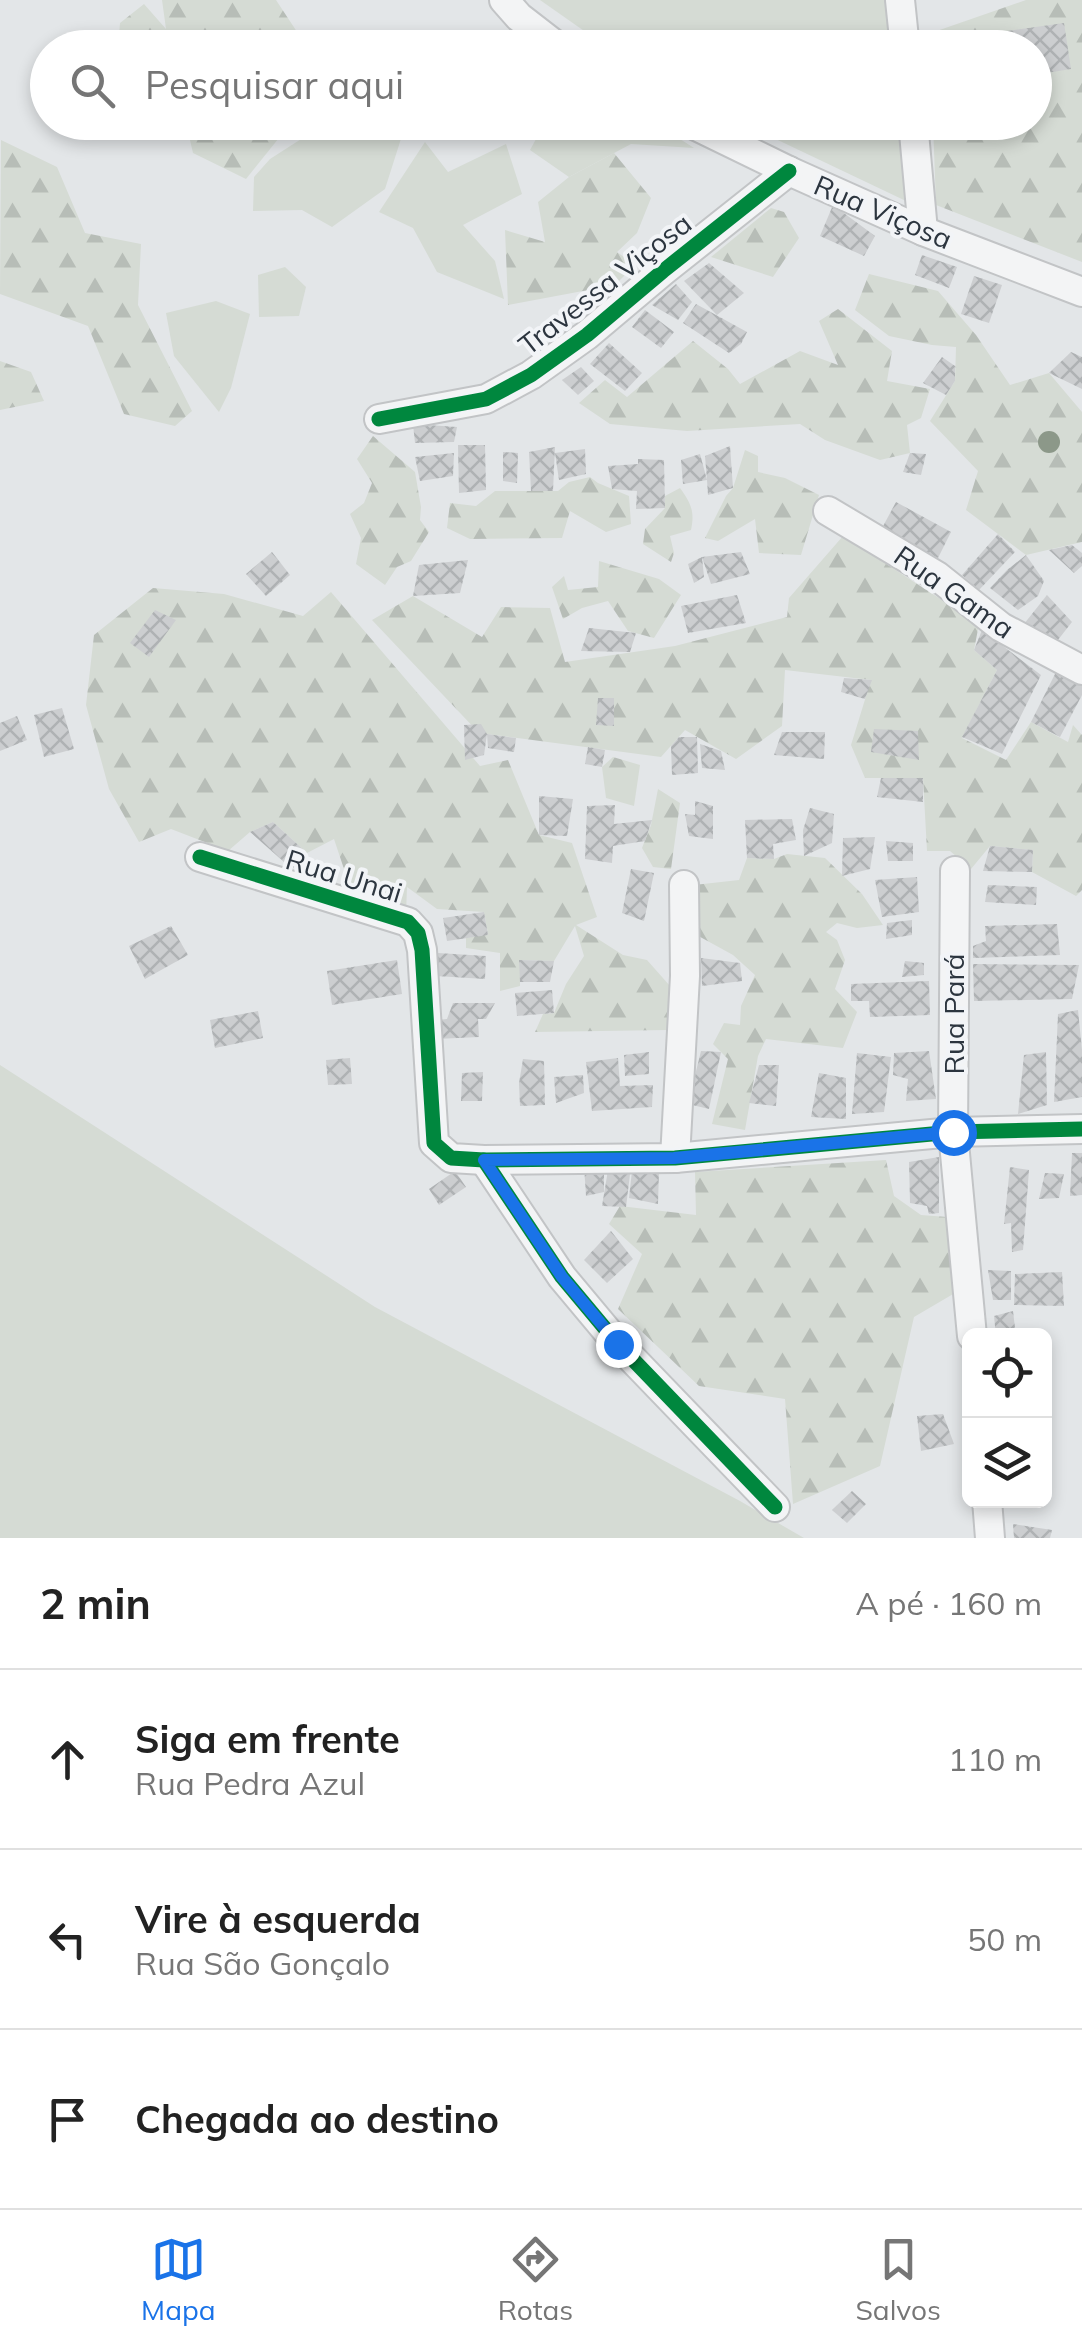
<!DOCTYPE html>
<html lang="pt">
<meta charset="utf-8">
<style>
body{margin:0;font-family:Mulish,sans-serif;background:#f2f2f2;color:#222}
.controls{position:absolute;right:30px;bottom:30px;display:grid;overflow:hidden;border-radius:15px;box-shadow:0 5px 15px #0003}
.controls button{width:90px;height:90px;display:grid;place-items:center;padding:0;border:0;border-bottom:2px solid #e0e0e0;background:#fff;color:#222;font:50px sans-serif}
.stop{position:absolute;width:30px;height:30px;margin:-22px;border:8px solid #1a73e8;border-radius:50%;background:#fff}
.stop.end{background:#1a73e8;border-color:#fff;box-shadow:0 2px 10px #0008}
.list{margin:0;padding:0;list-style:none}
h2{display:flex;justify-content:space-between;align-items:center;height:130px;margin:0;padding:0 40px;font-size:42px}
h2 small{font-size:32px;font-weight:400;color:#767676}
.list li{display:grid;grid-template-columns:65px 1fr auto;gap:30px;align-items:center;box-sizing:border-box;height:180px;padding:0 40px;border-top:2px solid #e0e0e0}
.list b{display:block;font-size:38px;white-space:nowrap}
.list p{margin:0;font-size:32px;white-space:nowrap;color:#767676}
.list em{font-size:32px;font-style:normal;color:#767676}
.icon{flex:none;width:55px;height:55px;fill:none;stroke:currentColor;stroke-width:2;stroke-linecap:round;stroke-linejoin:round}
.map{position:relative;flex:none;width:1082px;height:1538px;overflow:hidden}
.search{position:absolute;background:#fff;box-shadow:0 5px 15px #0003;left:30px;right:30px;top:30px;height:110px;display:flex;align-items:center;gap:25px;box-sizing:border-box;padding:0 35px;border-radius:55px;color:#767676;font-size:38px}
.sheet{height:670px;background:#fff}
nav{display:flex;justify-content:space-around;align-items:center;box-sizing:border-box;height:140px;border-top:2px solid #e0e0e0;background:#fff;font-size:28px;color:#767676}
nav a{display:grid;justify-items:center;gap:5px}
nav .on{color:#1a73e8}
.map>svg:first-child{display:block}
</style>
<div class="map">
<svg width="1082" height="1538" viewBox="0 0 1082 1538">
<defs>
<pattern id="forest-firs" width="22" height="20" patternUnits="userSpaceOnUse" patternTransform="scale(2.5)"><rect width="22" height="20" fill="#d5dbd4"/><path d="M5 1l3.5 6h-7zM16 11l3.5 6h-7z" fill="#b7bdb7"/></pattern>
<pattern id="building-cross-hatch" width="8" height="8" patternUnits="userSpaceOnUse" patternTransform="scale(2.5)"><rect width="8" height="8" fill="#ccced0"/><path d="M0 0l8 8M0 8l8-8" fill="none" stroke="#afb2b4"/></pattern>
</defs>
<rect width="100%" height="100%" fill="#e3e6e8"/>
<!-- green -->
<g fill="#d5dbd4">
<polygon points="540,0 886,0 891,47 607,47"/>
<polygon points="579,122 655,123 694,148 631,144 569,177 530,150 541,130"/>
<polygon points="313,123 406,123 385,189 332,227 302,210 253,211 254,177 270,159 309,134"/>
<polygon points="742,123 898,123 906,201"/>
<polygon points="425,142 448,172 506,144 522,194 463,225 495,261 504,299 437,272 413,228 379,212"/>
<polygon points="285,267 306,287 299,316 259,317 258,275"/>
<polygon points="216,301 250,314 231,388 219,412 174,356 166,313"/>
<polygon points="0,1065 375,1307 740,1501 804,1538 0,1538"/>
</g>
<!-- forest -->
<g fill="url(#forest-firs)">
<polygon points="162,0 276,0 307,47 118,47 120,23 144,4 166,29"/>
<polygon points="1026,0 1082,0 1082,262 936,205 933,123 1034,122 1034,48 929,47 928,34"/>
<polygon points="186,123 186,122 291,123 246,179 193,153"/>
<polygon points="1,140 57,167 85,233 141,244 138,305 192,411 175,426 124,414 88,326 0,294"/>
<polygon points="614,153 651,198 637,233 617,252 635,265 615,285 508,305 505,230 545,242 538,202 569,177"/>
<polygon points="771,208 784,212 799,238 773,277 711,257"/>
<polygon points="869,274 938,291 976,335 1010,385 1049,373 1082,412 1082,542 1026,555 966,510 978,471 930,421 955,381 956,347 932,345 889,336 855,310"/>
<polygon points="838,309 892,351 887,381 930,389 921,418 907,425 910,453 880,460 825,440 800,424 687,431 610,424 579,403 605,380 627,397 693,341 728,369 740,384 800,351 838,365 819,321"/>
<polygon points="0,361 31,372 44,401 0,410"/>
<polygon points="373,436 415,472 421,507 420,520 429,532 411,561 397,567 385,585 356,564 361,538 350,514 364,503 372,483 357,459"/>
<polygon points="745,450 758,456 758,472 785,478 819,495 801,555 759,553 755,519 718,541 705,538 726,496 733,488"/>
<polygon points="590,477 598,483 629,496 631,524 606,532 570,511 562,538 470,539 447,528 450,503 476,506 495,491 558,491 569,482"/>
<path d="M680 488C691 503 695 512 691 530L670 536 674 553 671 562 643 544 645 529 665 508V496Z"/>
<polygon points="843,536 979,624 974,650 997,670 962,738 1006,760 1031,722 1068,742 1073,725 1082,735 1082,890 1076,896 1032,872 1033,850 990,846 971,869 950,851 927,851 923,778 865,778 851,745 871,680 785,670 782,726 736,759 685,730 661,757 479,733 372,620 413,596 482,637 501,607 550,608 565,662 675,646 787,617 789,598"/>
<polygon points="599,561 659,579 681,595 654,638 628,631 608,601 582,608 563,619 552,587 564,576 568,590 598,587"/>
<polygon points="153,588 224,594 303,616 331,592 480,766 508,760 539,835 572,843 597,917 576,925 623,955 647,960 678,995 668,1030 535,1032 543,1014 554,1013 566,984 584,956 575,926 554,961 520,960 520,986 500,991 500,953 466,948 466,938 488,934 484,912 437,909 407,887 406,915 339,894 346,875 334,839 307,853 273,822 250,832 228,851 171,829 139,842 109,789 86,705 94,635"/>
<polygon points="613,757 640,765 634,806 606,798 602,767"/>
<polygon points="658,789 680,803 671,869 653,867 642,848 651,825"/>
<polygon points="787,854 825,858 862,894 883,925 857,928 837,923 826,932 837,940 845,960 835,989 857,1012 843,1048 766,1039 758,1056 745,1130 712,1124 728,1059 713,1044 724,1023 740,1025 741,1006 755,975 733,955 693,933 694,885 739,880 747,858 774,859"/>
<polygon points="886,1160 894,1196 921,1215 960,1218 960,1290 914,1317 880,1466 793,1504 785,1399 699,1386 618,1309 642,1254 609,1224 620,1206 696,1215 695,1172"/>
</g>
<!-- building -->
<g fill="url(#building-cross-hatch)">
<polygon points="1064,23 1071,69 1034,75 1034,48 988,48 986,34"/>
<polygon points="833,205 875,236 864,256 820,236"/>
<polygon points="922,255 957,267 949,288 915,275"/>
<polygon points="709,263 744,293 717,315 684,281"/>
<polygon points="974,276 1002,285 989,323 961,314"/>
<polygon points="676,284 692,302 678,320 652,305"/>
<polygon points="696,304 747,332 741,344 729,353 683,323"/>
<polygon points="645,310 674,332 661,348 632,327"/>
<polygon points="609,343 642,373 625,391 590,364"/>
<polygon points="1071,352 1082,357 1082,389 1049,373"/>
<polygon points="942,357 955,366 955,381 946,395 923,383"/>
<polygon points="581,367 594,381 578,395 562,380"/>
<polygon points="413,424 457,427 454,442 415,443"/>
<polygon points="458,445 485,445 486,490 459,493"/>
<polygon points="730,446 733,488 708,495 707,480 683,484 681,460 700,454 707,480 705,456"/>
<polygon points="555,447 553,491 531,491 529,452"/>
<polygon points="585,449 586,474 559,480 555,453"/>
<polygon points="503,452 518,453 517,483 503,481"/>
<polygon points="454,453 453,476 420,481 415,457"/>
<polygon points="910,453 926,454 921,475 903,472"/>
<polygon points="638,459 664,460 665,508 636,509 637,491 612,489 608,466 638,464"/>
<polygon points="896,502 951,532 938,558 881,530"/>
<polygon points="998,534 1015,552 979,590 962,575"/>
<polygon points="1072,545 1082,553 1082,566 1074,573 1049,550"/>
<polygon points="272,552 290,575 266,596 246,574"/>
<polygon points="741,552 750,574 711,584 702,557"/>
<polygon points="1026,555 1044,581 1038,596 1018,610 990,588 1007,570"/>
<polygon points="702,557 704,577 694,583 688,564"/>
<polygon points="468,560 460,593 413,596 419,565"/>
<polygon points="737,595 746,623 688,633 681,606"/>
<polygon points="1047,595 1072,622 1054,645 1024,624"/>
<polygon points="155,610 176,620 149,657 130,643"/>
<polygon points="589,628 636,633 630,652 581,651"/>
<polygon points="982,630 1041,675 1002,754 962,737 997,670 974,650"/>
<polygon points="1070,671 1082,680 1082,695 1060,737 1031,722 1056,672"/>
<polygon points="844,678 872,680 865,699 841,692"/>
<polygon points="598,698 614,698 614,726 596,725"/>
<polygon points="62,708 74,749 44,757 34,715"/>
<polygon points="17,716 27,740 0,751 0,723"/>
<polygon points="481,724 487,734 484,755 465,760 464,725"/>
<polygon points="874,729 918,731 919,760 871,752"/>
<polygon points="782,732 825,732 824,759 774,755"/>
<polygon points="487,734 516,738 514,752 488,748"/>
<polygon points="679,737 697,737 698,773 672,775 671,746"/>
<polygon points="700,744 721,751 725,770 702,768"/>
<polygon points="588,747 605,750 602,767 585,764"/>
<polygon points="881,778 923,778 923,802 877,797"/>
<polygon points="539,796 573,799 567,836 539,835"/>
<polygon points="695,801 713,806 713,839 689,836 685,814 695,815"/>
<polygon points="615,805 614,824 652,820 645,841 613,846 612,863 585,859 587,806"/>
<polygon points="810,808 834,814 832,843 804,856 803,830"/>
<polygon points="792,819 796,840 773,844 774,859 747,858 745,820"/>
<polygon points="273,822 307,853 292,869 250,832"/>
<polygon points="875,837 870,869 842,876 843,838"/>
<polygon points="886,841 913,843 913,861 888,861"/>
<polygon points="990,846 1033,850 1032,872 983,871"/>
<polygon points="631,869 654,873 644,921 622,913"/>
<polygon points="917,877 919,912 882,917 875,880"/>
<polygon points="988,885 1037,887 1036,905 985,902"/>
<polygon points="484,912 488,935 447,941 443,918"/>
<polygon points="912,920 912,935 886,939 887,923"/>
<polygon points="1057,924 1060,955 973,958 973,946 986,941 985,926"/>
<polygon points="171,926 188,955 145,979 129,946"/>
<polygon points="438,953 486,956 485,979 436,976"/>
<polygon points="701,958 740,963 742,981 702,986"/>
<polygon points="397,960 402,994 332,1005 327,971"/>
<polygon points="519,960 554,961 550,982 520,982"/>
<polygon points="905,961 924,963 924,975 902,977"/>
<polygon points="973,964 1079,965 1072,999 974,1001"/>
<polygon points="929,981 930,1015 870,1017 869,1001 851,1001 851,984"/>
<polygon points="552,990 554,1013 517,1016 515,993"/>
<polygon points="453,1003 495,1003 486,1019 478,1019 479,1037 436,1039 438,1020 447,1019"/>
<polygon points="1078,1010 1082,1050 1082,1097 1054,1102 1058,1014"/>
<polygon points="258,1011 263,1038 215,1048 210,1020"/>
<polygon points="701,1051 721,1052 709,1109 688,1104"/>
<polygon points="929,1051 936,1099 906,1101 908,1079 893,1075 894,1053"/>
<polygon points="649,1052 649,1074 625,1076 624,1055"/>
<polygon points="1046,1052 1047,1105 1018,1114 1024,1055"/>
<polygon points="857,1053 891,1057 884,1112 852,1114"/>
<polygon points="350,1058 352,1084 328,1085 326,1060"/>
<polygon points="618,1058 620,1086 653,1085 652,1107 592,1111 586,1062"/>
<polygon points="523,1059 544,1061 545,1105 520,1106 519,1083"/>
<polygon points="759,1065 779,1065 776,1106 749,1103"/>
<polygon points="483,1072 482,1101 461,1101 462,1073"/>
<polygon points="819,1073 846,1078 846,1119 811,1117"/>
<polygon points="583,1075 584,1093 556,1103 554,1077"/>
<polygon points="1072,1153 1082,1153 1082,1195 1070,1196"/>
<polygon points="939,1157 939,1213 929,1214 927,1206 910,1203 909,1162"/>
<polygon points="609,1164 631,1166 626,1207 602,1206"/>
<polygon points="584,1165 604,1166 604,1192 586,1196"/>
<polygon points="1010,1167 1029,1170 1023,1250 1012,1252 1011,1223 1004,1224"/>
<polygon points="455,1171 466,1187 439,1205 429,1189"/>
<polygon points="632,1171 659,1171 658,1204 629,1198"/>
<polygon points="1045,1173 1064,1174 1059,1198 1039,1199"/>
<polygon points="611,1231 633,1259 607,1283 584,1260"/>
<polygon points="988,1270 1011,1271 1011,1300 993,1300"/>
<polygon points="1062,1272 1064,1306 1014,1305 1015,1274"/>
<polygon points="1013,1311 1016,1336 996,1336 994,1316"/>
<polygon points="943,1414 954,1444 921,1451 917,1416"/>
<polygon points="852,1491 866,1504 847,1523 832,1510"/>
<polygon points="1013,1524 1052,1530 1050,1538 1014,1538"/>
</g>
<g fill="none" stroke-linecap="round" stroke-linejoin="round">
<defs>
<g id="street">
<polyline points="504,0 519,17 559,48"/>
<polyline points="900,0 905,48"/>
<polyline points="688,122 789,171 923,231 1082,292"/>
<polyline points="913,122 923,231"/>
<polyline points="379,419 486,399 531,375 587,335 663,271 789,171"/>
<polyline points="828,511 937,576 1001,627 1082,670"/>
<polyline points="200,857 408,922 418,933 422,950 434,1143 451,1158 484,1160 675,1158 953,1132 1082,1129"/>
<polyline points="955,871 953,1132 972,1336"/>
<polyline points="675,1158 685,976 684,885"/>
<polyline points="484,1160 562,1277 618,1344 775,1507"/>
<polyline points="987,1500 990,1538"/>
</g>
</defs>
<!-- street casing -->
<use href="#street" stroke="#c2c4c6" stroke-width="32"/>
<!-- street -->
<use href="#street" stroke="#f3f4f5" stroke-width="28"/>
<defs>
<g id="cycleway">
<polyline points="379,419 486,399 531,375 587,335 663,271 789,171"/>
<polyline points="200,857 408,922 418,933 422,950 434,1143 451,1158 484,1160 675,1158 953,1132 1082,1129"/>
<polyline points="484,1160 562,1277 618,1344 775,1507"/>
</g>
</defs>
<!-- cycleway casing -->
<use href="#cycleway" stroke="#f2f4f7" stroke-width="21"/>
<!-- cycleway -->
<use href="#cycleway" stroke="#00873e" stroke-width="15"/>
</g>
<!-- trees -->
<circle fill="#8c9889" cx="1049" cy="442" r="11"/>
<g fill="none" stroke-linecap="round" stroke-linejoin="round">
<!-- route -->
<polyline stroke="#1a73e8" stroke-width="12" points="618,1344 562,1277 484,1160 674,1158 953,1132"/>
</g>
<g text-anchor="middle" stroke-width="8" stroke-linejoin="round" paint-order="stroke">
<!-- street labels -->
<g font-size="28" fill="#2c353f" stroke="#f2f4f7">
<text transform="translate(883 212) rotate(23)" y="10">Rua Viçosa</text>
<text transform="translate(605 284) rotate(-38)" y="10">Travessa Viçosa</text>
<text transform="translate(954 592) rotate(35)" y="10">Rua Gama</text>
<text transform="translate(344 876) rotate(17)" y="10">Rua Unai</text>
<text transform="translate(954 1014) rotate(-90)" y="10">Rua Pará</text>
</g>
</g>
</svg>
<div class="controls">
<button><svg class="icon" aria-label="locate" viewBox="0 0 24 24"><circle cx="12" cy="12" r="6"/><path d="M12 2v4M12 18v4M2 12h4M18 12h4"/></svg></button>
<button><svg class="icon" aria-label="layers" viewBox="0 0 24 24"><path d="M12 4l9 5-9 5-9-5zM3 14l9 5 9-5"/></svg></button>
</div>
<div class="stop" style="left:953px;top:1132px"></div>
<div class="stop end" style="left:618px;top:1344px"></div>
<div class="search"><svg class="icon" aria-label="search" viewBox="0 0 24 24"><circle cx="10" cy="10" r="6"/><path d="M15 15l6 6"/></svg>Pesquisar aqui</div>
</div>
<section class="sheet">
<h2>2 min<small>A pé · 160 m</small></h2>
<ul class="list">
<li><svg class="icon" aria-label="ahead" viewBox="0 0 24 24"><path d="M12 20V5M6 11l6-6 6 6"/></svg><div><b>Siga em frente</b><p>Rua Pedra Azul</p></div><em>110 m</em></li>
<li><svg class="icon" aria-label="left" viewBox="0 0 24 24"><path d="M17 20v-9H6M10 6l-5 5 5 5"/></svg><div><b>Vire à esquerda</b><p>Rua São Gonçalo</p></div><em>50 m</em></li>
<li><svg class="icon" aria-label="arrive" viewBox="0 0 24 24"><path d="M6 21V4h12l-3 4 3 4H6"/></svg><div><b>Chegada ao destino</b></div></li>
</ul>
</section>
<nav>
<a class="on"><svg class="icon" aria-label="map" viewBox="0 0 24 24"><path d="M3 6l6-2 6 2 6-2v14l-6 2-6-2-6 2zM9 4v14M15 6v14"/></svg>Mapa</a>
<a><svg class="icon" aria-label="directions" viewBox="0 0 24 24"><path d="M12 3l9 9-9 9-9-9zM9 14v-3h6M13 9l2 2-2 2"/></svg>Rotas</a>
<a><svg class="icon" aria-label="saved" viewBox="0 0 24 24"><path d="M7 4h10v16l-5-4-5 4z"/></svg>Salvos</a>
</nav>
